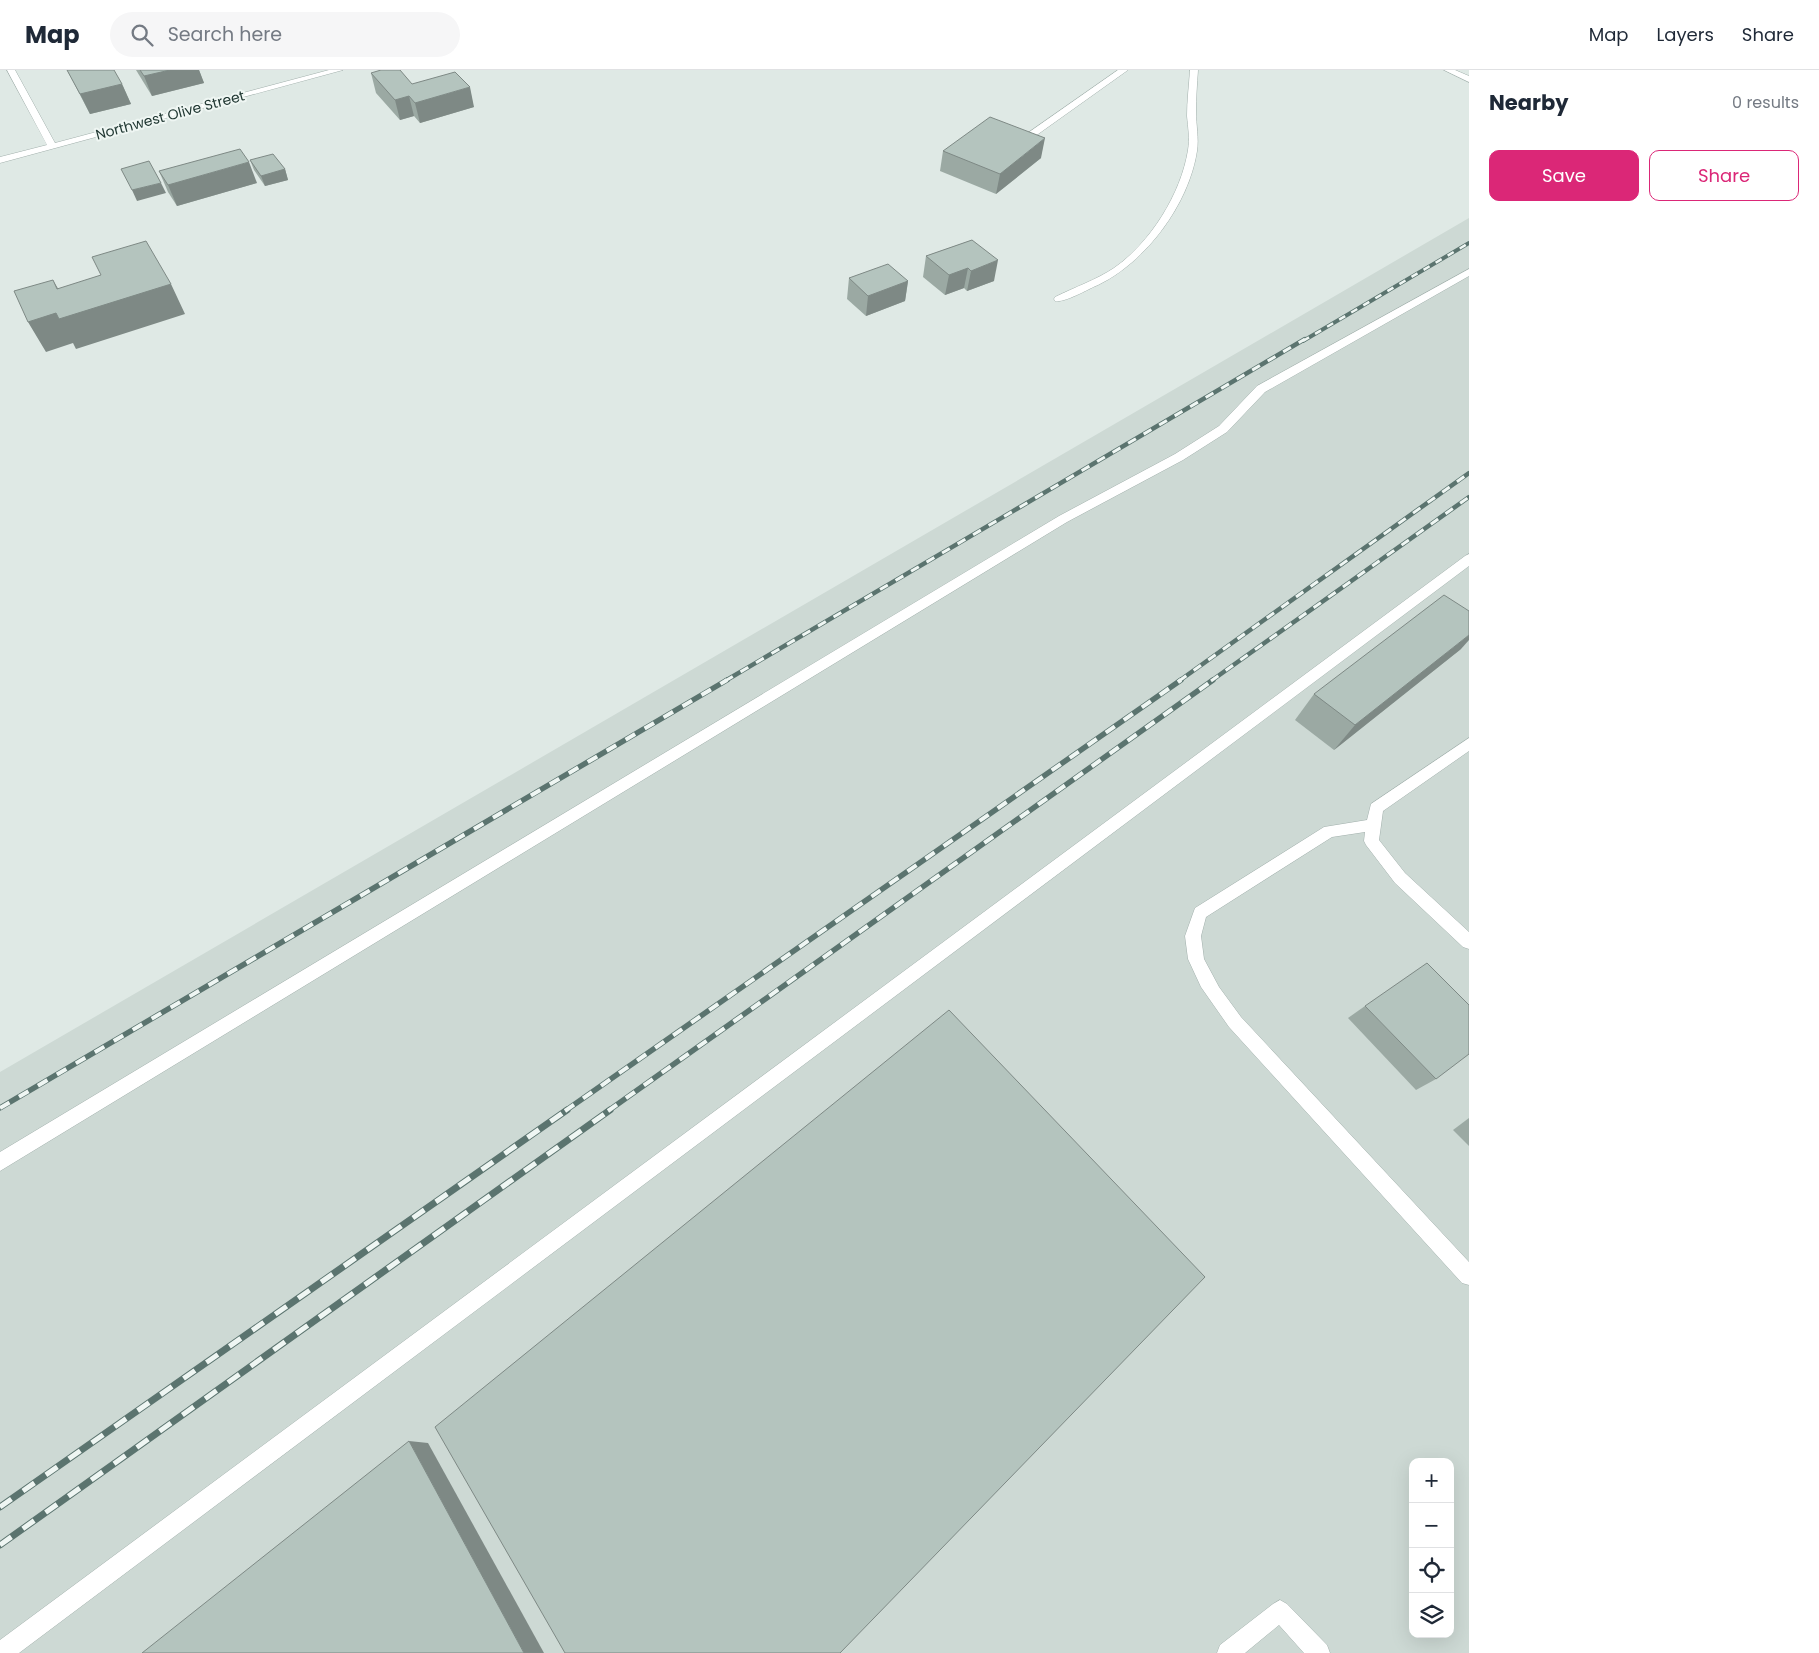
<!DOCTYPE html>
<meta charset="utf-8">
<style>
body{margin:0;font-family:Poppins,sans-serif;background:#f6f6f7;color:#1f2937}
.controls{position:absolute;right:15px;bottom:15px;display:grid;overflow:hidden;border-radius:10px;box-shadow:0 5px 20px #0002}
.controls button{width:45px;height:45px;display:grid;place-items:center;padding:0;border:0;border-bottom:1px solid #e0e1e3;background:#fff;color:#1f2937;font:25px sans-serif}
.list{margin:0;padding:0;list-style:none}
h2{display:flex;justify-content:space-between;align-items:center;height:65px;margin:0;padding:0 20px;font-size:21px}
h2 small{font-size:16px;font-weight:400;color:#747a83}
.actions{display:flex;gap:10px;padding:15px 20px}
.actions a{flex:1;padding:11px 0;border:1px solid #db2777;border-radius:10px;text-align:center;font-size:18px;color:#db2777}
.actions .main{background:#db2777;color:#fff}
.icon{flex:none;width:28px;height:28px;fill:none;stroke:currentColor;stroke-width:2;stroke-linecap:round;stroke-linejoin:round}
.map{position:relative;flex:none;width:1469px;height:1583px;overflow:hidden}
header{display:flex;align-items:center;gap:30px;box-sizing:border-box;height:70px;padding:0 25px;background:#fff;border-bottom:1px solid #e0e1e3}
header strong{font-size:24px}
nav{display:flex;gap:28px;margin-inline-start:auto;font-size:18px}
.search{width:350px;height:45px;background:#f6f6f7;display:flex;align-items:center;gap:12px;box-sizing:border-box;padding:0 18px;border-radius:28px;color:#747a83;font-size:19px}
main{display:flex}
aside{flex:1;background:#fff}
.map>svg:first-child{display:block}
</style>
<header>
<strong>Map</strong>
<div class="search"><svg class="icon" aria-label="search" viewBox="0 0 24 24"><circle cx="10" cy="10" r="6"/><path d="M15 15l6 6"/></svg>Search here</div>
<nav><a>Map</a><a>Layers</a><a>Share</a></nav>
</header>
<main>
<div class="map">
<svg width="1469" height="1583" viewBox="0 0 1469 1583">
<rect width="100%" height="100%" fill="#dfe9e5"/>
<!-- built -->
<path fill="#cdd9d4" fill-rule="evenodd" d="M1469 148V1583H0V1002ZM1413 1392H1450V1564H1413Z"/>
<g fill="none" stroke-linecap="round" stroke-linejoin="round">
<defs>
<g id="service">
<polygon points="1118,0 1128,0 1034,67 1028,67 1028,63"/>
<path d="M1190 0H1198C1197 14 1196 28 1196 42 1196 55 1199 68 1197 81 1189 134 1146 192 1098 215 1088 219 1065 233 1055 231L1054 229 1055 227C1075 217 1096 210 1114 198 1150 173 1181 124 1188 80 1190 69 1188 57 1187 46 1187 31 1189 15 1190 0Z"/>
<polygon points="1469,199 1469,206 1265,322 1227,362 1183,390 1067,452 0,1101 0,1082 1059,446 1175,384 1219,356 1257,316"/>
<polygon points="1469,484 1469,496 19,1583 0,1583 0,1570 1465,486"/>
<polygon points="1469,668 1469,681 1383,741 1379,770 1405,803 1469,862 1469,879 1463,877 1395,813 1366,775 1364,771 1365,762 1332,767 1206,847 1201,866 1204,889 1219,917 1241,947 1469,1192 1469,1215 1462,1213 1229,957 1201,917 1188,889 1185,866 1195,838 1324,757 1367,750 1371,734"/>
<polygon points="1280,1530 1287,1534 1327,1575 1330,1583 1304,1583 1279,1555 1245,1583 1217,1583 1220,1575 1273,1534"/>
</g>
<g id="minor">
<polygon points="7,0 15,0 55,73 329,0 343,0 0,93 0,87 47,75"/>
<polygon points="1444,0 1455,0 1469,6 1469,12"/>
</g>
</defs>
<!-- service casing -->
<use href="#service" stroke="#a2b0ac" stroke-width="1"/>
<!-- minor casing -->
<use href="#minor" stroke="#a2b0ac" stroke-width="1"/>
<!-- service -->
<use href="#service" fill="#fff" fill-rule="evenodd"/>
<!-- minor -->
<use href="#minor" fill="#fff" fill-rule="evenodd"/>
<defs>
<polyline id="rail-far3" points="1303,271 1469,173"/>
<g id="rail-far2">
<polyline points="725,611 1305,269"/>
<polyline points="1179,611 1469,403"/>
<polyline points="1211,611 1469,427"/>
</g>
<g id="rail-far1">
<polyline points="0,1038 727,610"/>
<polyline points="565,1041 1181,610"/>
<polyline points="608,1041 1213,610"/>
</g>
<g id="rail">
<polyline points="0,1437 567,1040"/>
<polyline points="0,1475 610,1040"/>
</g>
</defs>
<!-- rail-far3 casing -->
<use href="#rail-far3" stroke="#5b746f" stroke-width="4"/>
<!-- rail-far2 casing -->
<use href="#rail-far2" stroke="#5b746f" stroke-width="4.5"/>
<!-- rail-far1 casing -->
<use href="#rail-far1" stroke="#5b746f" stroke-width="5.5"/>
<!-- rail casing -->
<use href="#rail" stroke="#5b746f" stroke-width="7"/>
<!-- rail-far3 -->
<use href="#rail-far3" stroke="#eff6f3" stroke-width="2.5" stroke-dasharray="7" stroke-linecap="butt"/>
<!-- rail-far2 -->
<use href="#rail-far2" stroke="#eff6f3" stroke-width="3" stroke-dasharray="9" stroke-linecap="butt"/>
<!-- rail-far1 -->
<use href="#rail-far1" stroke="#eff6f3" stroke-width="4" stroke-dasharray="11" stroke-linecap="butt"/>
<!-- rail -->
<use href="#rail" stroke="#eff6f3" stroke-width="5" stroke-dasharray="14" stroke-linecap="butt"/>
</g>
<!-- wall -->
<g fill="#9ba9a3">
<polygon points="67,0 122,14 131,34 90,44"/>
<polygon points="136,0 199,0 204,13 152,26"/>
<polygon points="371,3 412,14 474,37 420,53 414,46 400,50 376,23"/>
<polygon points="943,81 1041,88 996,124 940,101"/>
<polygon points="250,90 285,99 288,110 265,116 254,100"/>
<polygon points="159,101 257,113 177,136 168,122"/>
<polygon points="972,170 994,211 967,221 964,218 945,225 923,207 926,186"/>
<polygon points="849,208 908,211 905,231 866,246 847,229"/>
<polygon points="1461,579 1334,680 1295,650 1314,624"/>
<polygon points="1365,936 1436,1009 1416,1020 1348,948"/>
<polygon points="1469,1048 1469,1076 1453,1060"/>
</g>
<!-- shaded-wall -->
<g fill="#7e8985">
<polygon points="170,0 199,0 204,13 152,26 144,6"/>
<polygon points="122,14 131,34 90,44 80,24"/>
<polygon points="470,17 474,37 420,53 415,33"/>
<polygon points="409,26 414,46 400,50 395,30"/>
<polygon points="1045,68 1041,88 996,124 1000,104"/>
<polygon points="249,92 257,113 177,136 168,115"/>
<polygon points="285,99 288,110 265,116 261,106"/>
<polygon points="161,113 166,123 137,131 132,120"/>
<polygon points="998,190 994,211 967,221 971,201"/>
<polygon points="968,198 964,218 945,225 949,205"/>
<polygon points="53,210 70,239 171,214 185,244 76,279 73,273 46,282 28,252 57,219"/>
<polygon points="908,211 905,231 866,246 868,226"/>
<polygon points="1469,565 1469,570 1461,579 1334,680 1355,655"/>
<polygon points="409,1371 428,1373 544,1583 524,1583"/>
</g>
<!-- building -->
<g fill="#b4c4be" stroke="#7e8985">
<polygon points="67,0 114,0 122,14 80,24"/>
<polygon points="140,0 170,0 144,6"/>
<polygon points="381,0 400,0 412,14 455,2 470,17 415,33 409,26 395,30 371,3"/>
<polygon points="990,47 1045,68 1000,104 943,81"/>
<polygon points="240,79 249,92 168,115 159,101"/>
<polygon points="273,84 285,99 261,106 250,90"/>
<polygon points="149,91 161,113 132,120 121,99"/>
<polygon points="972,170 998,190 971,201 968,198 949,205 926,186"/>
<polygon points="146,171 171,214 59,249 56,243 28,252 14,221 53,210 57,219 101,205 92,187"/>
<polygon points="888,194 908,211 868,226 849,208"/>
<polygon points="1444,525 1469,541 1469,565 1355,655 1314,624"/>
<polygon points="1427,893 1469,935 1469,984 1436,1009 1365,936"/>
<polygon points="949,940 1205,1207 840,1583 565,1583 435,1357"/>
<polygon points="409,1371 524,1583 142,1583"/>
</g>
<g text-anchor="middle" stroke-width="4" stroke-linejoin="round" paint-order="stroke">
<!-- far-street labels -->
<g font-size="14" fill="#213833" stroke="#eff6f3">
<text transform="translate(170 45) rotate(-15)" y="5">Northwest Olive Street</text>
</g>
</g>
</svg>
<div class="controls">
<button>+</button>
<button>−</button>
<button><svg class="icon" aria-label="locate" viewBox="0 0 24 24"><circle cx="12" cy="12" r="6"/><path d="M12 2v4M12 18v4M2 12h4M18 12h4"/></svg></button>
<button><svg class="icon" aria-label="layers" viewBox="0 0 24 24"><path d="M12 4l9 5-9 5-9-5zM3 14l9 5 9-5"/></svg></button>
</div>
</div>
<aside>
<h2>Nearby<small>0 results</small></h2>
<ul class="list">
</ul>
<div class="actions"><a class="main">Save</a><a>Share</a></div>
</aside>
</main>
